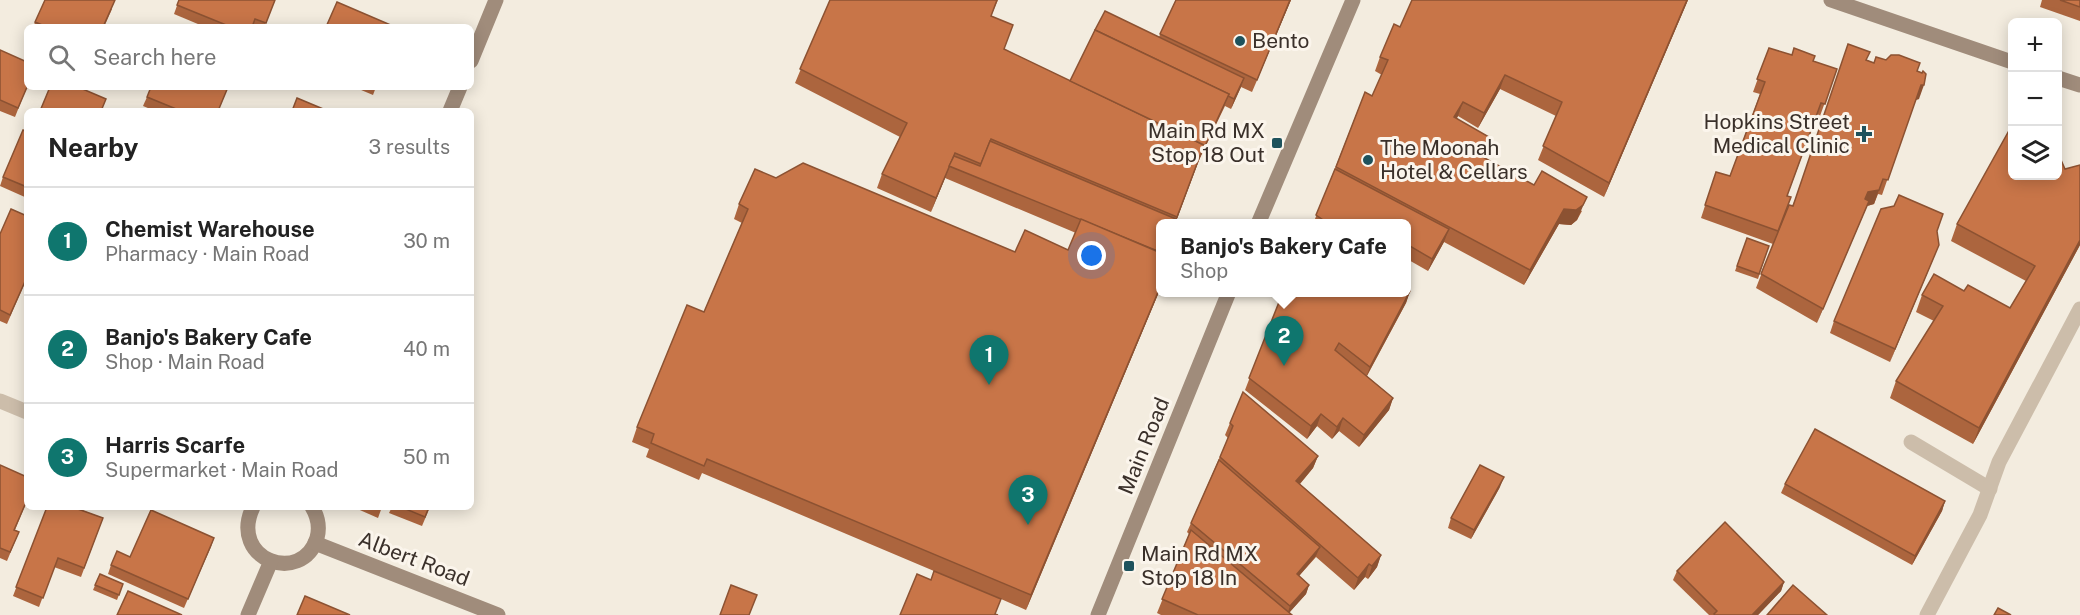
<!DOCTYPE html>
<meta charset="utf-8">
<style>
body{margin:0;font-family:"Public Sans",sans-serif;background:#f6f6f6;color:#222}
.controls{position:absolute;right:18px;top:18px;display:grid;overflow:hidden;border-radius:9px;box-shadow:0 3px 15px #0003}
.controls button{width:54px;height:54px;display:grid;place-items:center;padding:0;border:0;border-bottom:2px solid #e0e0e0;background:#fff;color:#222;font:30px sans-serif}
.you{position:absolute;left:1092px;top:256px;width:21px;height:21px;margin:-15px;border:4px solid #fff;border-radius:50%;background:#1a73e8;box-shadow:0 0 0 9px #1a73e833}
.badge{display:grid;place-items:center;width:39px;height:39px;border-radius:50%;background:#0f766e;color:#fff;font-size:20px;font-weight:700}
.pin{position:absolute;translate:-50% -50px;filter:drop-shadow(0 2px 3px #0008)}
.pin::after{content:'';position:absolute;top:32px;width:21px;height:18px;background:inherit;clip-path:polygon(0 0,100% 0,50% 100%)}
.popup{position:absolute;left:1156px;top:219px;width:255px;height:78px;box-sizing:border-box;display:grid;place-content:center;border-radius:9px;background:#fff;filter:drop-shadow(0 2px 4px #0005);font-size:20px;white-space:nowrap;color:#767676}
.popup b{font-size:22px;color:#222}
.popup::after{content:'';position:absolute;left:50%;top:100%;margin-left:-12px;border:12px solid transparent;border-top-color:#fff}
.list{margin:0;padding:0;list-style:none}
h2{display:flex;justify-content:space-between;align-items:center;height:78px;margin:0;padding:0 24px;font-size:26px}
h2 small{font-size:20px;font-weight:400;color:#767676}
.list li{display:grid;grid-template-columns:39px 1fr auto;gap:18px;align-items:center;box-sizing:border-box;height:108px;padding:0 24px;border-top:2px solid #e0e0e0}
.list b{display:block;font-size:22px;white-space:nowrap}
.list p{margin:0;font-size:20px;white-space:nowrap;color:#767676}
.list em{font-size:20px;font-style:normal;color:#767676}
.icon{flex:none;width:33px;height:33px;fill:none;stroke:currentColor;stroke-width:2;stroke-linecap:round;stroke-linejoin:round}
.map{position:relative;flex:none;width:2080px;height:615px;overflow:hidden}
.search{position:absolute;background:#fff;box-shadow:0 3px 15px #0003;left:24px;top:24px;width:450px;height:66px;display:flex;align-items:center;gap:15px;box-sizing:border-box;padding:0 21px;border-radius:9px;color:#767676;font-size:22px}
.panel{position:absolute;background:#fff;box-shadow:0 3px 15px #0003;left:24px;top:108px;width:450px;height:402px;border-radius:9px}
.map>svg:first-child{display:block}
</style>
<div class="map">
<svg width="2080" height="615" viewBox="0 0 2080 615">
<rect width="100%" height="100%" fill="#f3ecdf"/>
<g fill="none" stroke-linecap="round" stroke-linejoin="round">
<!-- lane -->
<g stroke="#ccbdaa" stroke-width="15">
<polyline points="1911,442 1990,489"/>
<polyline points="1927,615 1980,515 1999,462 2080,309"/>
</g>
<!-- street -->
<polyline stroke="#ccbdaa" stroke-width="15" points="0,401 27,412"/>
<!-- secondary -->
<g stroke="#a08c7b" stroke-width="15">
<polyline points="1831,0 2012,62"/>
<polyline points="471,61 496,0"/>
<polyline points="2058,78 2080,85"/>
<polyline points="450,111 460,87"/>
<polyline points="1258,224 1353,0"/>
<path d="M253 507C228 560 302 586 317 538 320 527 318 517 312 507"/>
<polyline points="315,543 498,615"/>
<polyline points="248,615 271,561"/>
<polyline points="1098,615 1229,292"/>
</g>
</g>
<!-- wall -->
<g fill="#ac653e">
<polygon points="45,0 112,9 104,27 33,27"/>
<polygon points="179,0 275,0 264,27 205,27 174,14"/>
<polygon points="830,0 998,0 991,16 1004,49 1070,81 1159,37 1176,0 1291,0 1252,92 1241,87 1231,109 1225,106 1199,160 1175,224 1161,224 1161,287 1026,610 1001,599 931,580 934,571 702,473 699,480 646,457 649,449 632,442 637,427 704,312 742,223 734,219 739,204 776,178 1015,252 1068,250 1076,233 945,178 931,212 877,188 882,174 900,137 795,83"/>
<polygon points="1688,0 1604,197 1538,160 1556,116 1500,89 1478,128 1458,116 1457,118 1483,151 1481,156 1582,211 1577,220 1571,225 1559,224 1524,285 1444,242 1428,271 1407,259 1407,224 1313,224 1365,92 1372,96 1382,75 1375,71 1380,57 1400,27"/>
<polygon points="2042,0 2080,0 2080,21 2040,7"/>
<polygon points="1769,48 1837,69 1820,116 1817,116 1787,196 1785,214 1792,206 1867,60 1874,63 1917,71 1919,99 1915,100 1882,195 1878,194 1874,204 1867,206 1817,323 1756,288 1773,244 1701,218 1716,172 1730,176 1760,94 1753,92"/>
<polygon points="0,50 27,87 15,117 0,111"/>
<polygon points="228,87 218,111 155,111 143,106 147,97"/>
<polygon points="354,87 376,87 373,95"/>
<polygon points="27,132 27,198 0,186 3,177"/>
<polygon points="2080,165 2080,245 1973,444 1890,398 1896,381 1934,321 1916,312 1922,295 1964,291 2010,308 2026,281 1951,241 1957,224 2013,176 2065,169"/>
<polygon points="27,216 27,278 7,324 0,321 0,234"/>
<polygon points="1937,232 1934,257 1890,362 1830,333 1834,321"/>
<polygon points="1747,238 1769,246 1758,279 1735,271"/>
<polygon points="1410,291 1406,303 1367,376 1393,398 1389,410 1359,447 1339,431 1332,439 1317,426 1307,439 1245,390 1283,292"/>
<polygon points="1230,423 1318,456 1313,468 1300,484 1381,555 1377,567 1368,579 1365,577 1354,590 1316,557 1299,576 1309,585 1306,594 1289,613 1292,615 1161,615 1157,613 1189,534 1187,532 1191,523 1228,438 1225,435"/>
<polygon points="0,465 27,501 15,530 19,532 7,561 0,558"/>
<polygon points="1785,484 1945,501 1942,511 1912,565 1781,493"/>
<polygon points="1500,487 1471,539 1448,528 1451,518"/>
<polygon points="47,507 79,509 103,518 81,577 54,567 39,607 13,596"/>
<polygon points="353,507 382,507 378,518"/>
<polygon points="392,507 430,507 422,526 389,513"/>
<polygon points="214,538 184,608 108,574 111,565 130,557"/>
<polygon points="1677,571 1784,582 1781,591 1758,615 1709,615 1673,580"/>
<polygon points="100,574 123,584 117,600 93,590"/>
</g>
<!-- shaded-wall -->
<g fill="#8c5232">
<polygon points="1290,0 1291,0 1252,92 1257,80"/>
<polygon points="1687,0 1688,0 1604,197 1609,183"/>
<polygon points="1505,75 1500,89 1478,128 1484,113"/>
<polygon points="1244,78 1241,87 1231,109 1234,99"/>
<polygon points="1921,85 1924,85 1919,99 1915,100"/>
<polygon points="1229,94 1224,106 1199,160 1175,224 1174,224 1204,145"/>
<polygon points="1463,102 1458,116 1449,131 1454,117"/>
<polygon points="1489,137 1483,151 1474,170 1479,155"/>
<polygon points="955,153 945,178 931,212 936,198"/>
<polygon points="1883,179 1874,204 1867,206 1817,323 1868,192"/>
<polygon points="1587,197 1577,220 1571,225 1559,224 1524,285 1530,270 1564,209"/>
<polygon points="1449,229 1444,242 1428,271 1432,259"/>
<polygon points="2080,240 2080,245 1973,444 1979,428"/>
<polygon points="1939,245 1934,257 1890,362 1895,349"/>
<polygon points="1161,285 1161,287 1026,610 1031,595"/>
<polygon points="1410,291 1406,303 1365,379 1370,367"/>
<polygon points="1393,398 1389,410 1359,447 1364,435"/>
<polygon points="1321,414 1317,426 1307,439 1311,426"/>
<polygon points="1343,418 1339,431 1332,439 1337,427"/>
<polygon points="1318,456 1313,468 1292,493 1296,481"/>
<polygon points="1504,477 1500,487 1471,539 1474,530"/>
<polygon points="1945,501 1942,511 1912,565 1915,556"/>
<polygon points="214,538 211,547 184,608 188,599"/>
<polygon points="1320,547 1316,556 1293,583 1297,574"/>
<polygon points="1381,555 1377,567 1368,579 1372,566"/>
<polygon points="1369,564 1365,577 1354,590 1358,578"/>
<polygon points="1784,582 1781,591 1758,615 1752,615"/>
<polygon points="1309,585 1306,594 1287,615 1290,606"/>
</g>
<!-- building -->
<g fill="#c87548" stroke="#8c5232" stroke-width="1.5">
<polygon points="45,0 115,0 103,27 47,27 35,22"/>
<polygon points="179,0 275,0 266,23 255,19 252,27 231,27 177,5"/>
<polygon points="830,0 997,0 991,16 1013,25 1004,49 1204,145 1177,217 991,139 981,164 955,153 936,198 882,174 907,123 800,69"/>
<polygon points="1176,0 1290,0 1257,80 1160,34"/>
<polygon points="1412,0 1687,0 1609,183 1543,146 1562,102 1505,75 1484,113 1463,102 1454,117 1489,137 1479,155 1534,185 1542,171 1587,197 1583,205 1576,210 1564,209 1530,270 1336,167 1365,92 1372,96 1388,60 1380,57 1394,24 1400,27"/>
<polygon points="2060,0 2080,0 2080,7"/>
<polygon points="337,2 393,26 393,27 326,27"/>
<polygon points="1105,11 1244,78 1234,99 1228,96 1229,94 1095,30"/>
<polygon points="1095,30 1229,94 1204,148 1204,145 1070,81"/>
<polygon points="1848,44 1870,52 1866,60 1874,63 1876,57 1886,60 1891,55 1899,55 1920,63 1917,71 1922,73 1923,71 1926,74 1924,85 1921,85 1888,180 1883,179 1879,190 1868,192 1865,199 1869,201 1823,309 1761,274 1789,205 1793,206"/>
<polygon points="1769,48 1792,55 1794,48 1815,56 1813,61 1837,69 1825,104 1821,103 1787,196 1791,197 1778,231 1705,205 1716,172 1730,176 1765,82 1757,79"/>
<polygon points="0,50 27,62 27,87 18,108 0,100"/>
<polygon points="50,87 78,87 106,99 101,111 40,111"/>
<polygon points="151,87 228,87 218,111 181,111 147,97"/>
<polygon points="297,98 328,111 292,111"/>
<polygon points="2011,127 2013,128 2013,176 2058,176 2058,158 2061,160 2065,169 2080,165 2080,240 1979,428 1896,381 1943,306 1922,295 1934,274 1964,291 1968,285 2010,308 2035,266 1957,224"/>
<polygon points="23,130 27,132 27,187 3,177"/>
<polygon points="990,141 1176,219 1174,224 1161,224 1160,252 949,166 954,156 980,166"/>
<polygon points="803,163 1015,252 1025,230 1068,250 1081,219 1161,253 1161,285 1031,595 707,459 704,466 651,443 654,434 637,427 687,305 704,312 748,209 739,204 755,169 776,178"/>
<polygon points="1335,169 1449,229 1432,259 1410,246 1407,252 1407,224 1329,224 1316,215"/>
<polygon points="1899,195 1943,214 1937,231 1939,245 1895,349 1834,321 1881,209 1894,206"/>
<polygon points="11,209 27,216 27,277 10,315 0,310 0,234"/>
<polygon points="1747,238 1769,246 1759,274 1737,266"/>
<polygon points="1407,289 1410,291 1370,367 1339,343 1335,350 1393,398 1364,435 1343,418 1337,427 1321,414 1311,426 1249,378 1283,292 1407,292"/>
<polygon points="1243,392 1318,456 1296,481 1381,555 1372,566 1369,564 1358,578 1220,457 1233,426 1230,423"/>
<polygon points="1815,429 1945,501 1915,556 1785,484"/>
<polygon points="1219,460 1320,547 1297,574 1309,585 1290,606 1191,523"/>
<polygon points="0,465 27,477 27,500 14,530 19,532 10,552 0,548"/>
<polygon points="1480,465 1504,477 1474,530 1451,518"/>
<polygon points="47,507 79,507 78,509 103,518 84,568 58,558 43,598 16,587"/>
<polygon points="401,507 429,507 425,517"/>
<polygon points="151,510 214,538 188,599 111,565 117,551 130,557"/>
<polygon points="1725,522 1784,582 1752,615 1715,615 1714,614 1717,611 1677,571"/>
<polygon points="1191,530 1292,615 1198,615 1162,599"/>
<polygon points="934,571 1001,599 995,614 998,615 900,615 917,574 931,580"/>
<polygon points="100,574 123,584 119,595 95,585"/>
<polygon points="731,585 757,595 749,615 720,615"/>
<polygon points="1793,585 1827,615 1767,615"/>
<polygon points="128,591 182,615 117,615"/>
<polygon points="305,596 350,615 297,615"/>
<polygon points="1998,608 2011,615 1994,615"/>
</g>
<!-- markers -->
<g fill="#1e525c" stroke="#fbf5ec" stroke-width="2">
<circle cx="1240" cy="41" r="6"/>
<path d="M1861 125h6v6h6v6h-6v6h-6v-6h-6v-6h6z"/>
<rect x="1271" y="137" width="12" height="12" rx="3"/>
<circle cx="1368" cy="160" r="6"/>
<rect x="1123" y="560" width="12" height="12" rx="3"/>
</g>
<g text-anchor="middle" stroke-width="6" stroke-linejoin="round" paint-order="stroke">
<!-- poi labels -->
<g font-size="21" fill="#3a302a" stroke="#fbf5ec" text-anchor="start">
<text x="1252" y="48">Bento</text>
<text x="1850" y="129" text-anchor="end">Hopkins Street<tspan x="1850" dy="24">Medical Clinic</tspan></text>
<text x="1265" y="138" text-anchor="end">Main Rd MX<tspan x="1265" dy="24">Stop 18 Out</tspan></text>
<text x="1380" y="155">The Moonah<tspan x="1380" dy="24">Hotel &amp; Cellars</tspan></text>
<text x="1141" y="561">Main Rd MX<tspan x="1141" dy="24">Stop 18 In</tspan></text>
</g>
<!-- street labels -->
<g font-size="21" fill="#3a302a" stroke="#fbf5ec">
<text transform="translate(1144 446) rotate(-68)" y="7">Main Road</text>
<text transform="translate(414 559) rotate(21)" y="7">Albert Road</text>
</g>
</g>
</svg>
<div class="controls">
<button>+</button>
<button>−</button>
<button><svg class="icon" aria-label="layers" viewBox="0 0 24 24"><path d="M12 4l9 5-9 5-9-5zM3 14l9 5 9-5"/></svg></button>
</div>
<div class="you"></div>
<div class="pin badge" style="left:989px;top:385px">1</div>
<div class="pin badge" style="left:1284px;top:366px">2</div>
<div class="popup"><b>Banjo's Bakery Cafe</b>Shop</div>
<div class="pin badge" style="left:1028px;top:525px">3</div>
<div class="search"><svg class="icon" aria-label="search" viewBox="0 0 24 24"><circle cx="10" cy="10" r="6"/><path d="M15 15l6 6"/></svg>Search here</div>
<section class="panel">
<h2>Nearby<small>3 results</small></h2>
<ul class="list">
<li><span class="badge">1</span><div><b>Chemist Warehouse</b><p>Pharmacy · Main Road</p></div><em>30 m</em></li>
<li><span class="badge">2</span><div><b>Banjo's Bakery Cafe</b><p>Shop · Main Road</p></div><em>40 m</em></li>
<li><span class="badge">3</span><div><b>Harris Scarfe</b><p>Supermarket · Main Road</p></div><em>50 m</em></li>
</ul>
</section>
</div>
